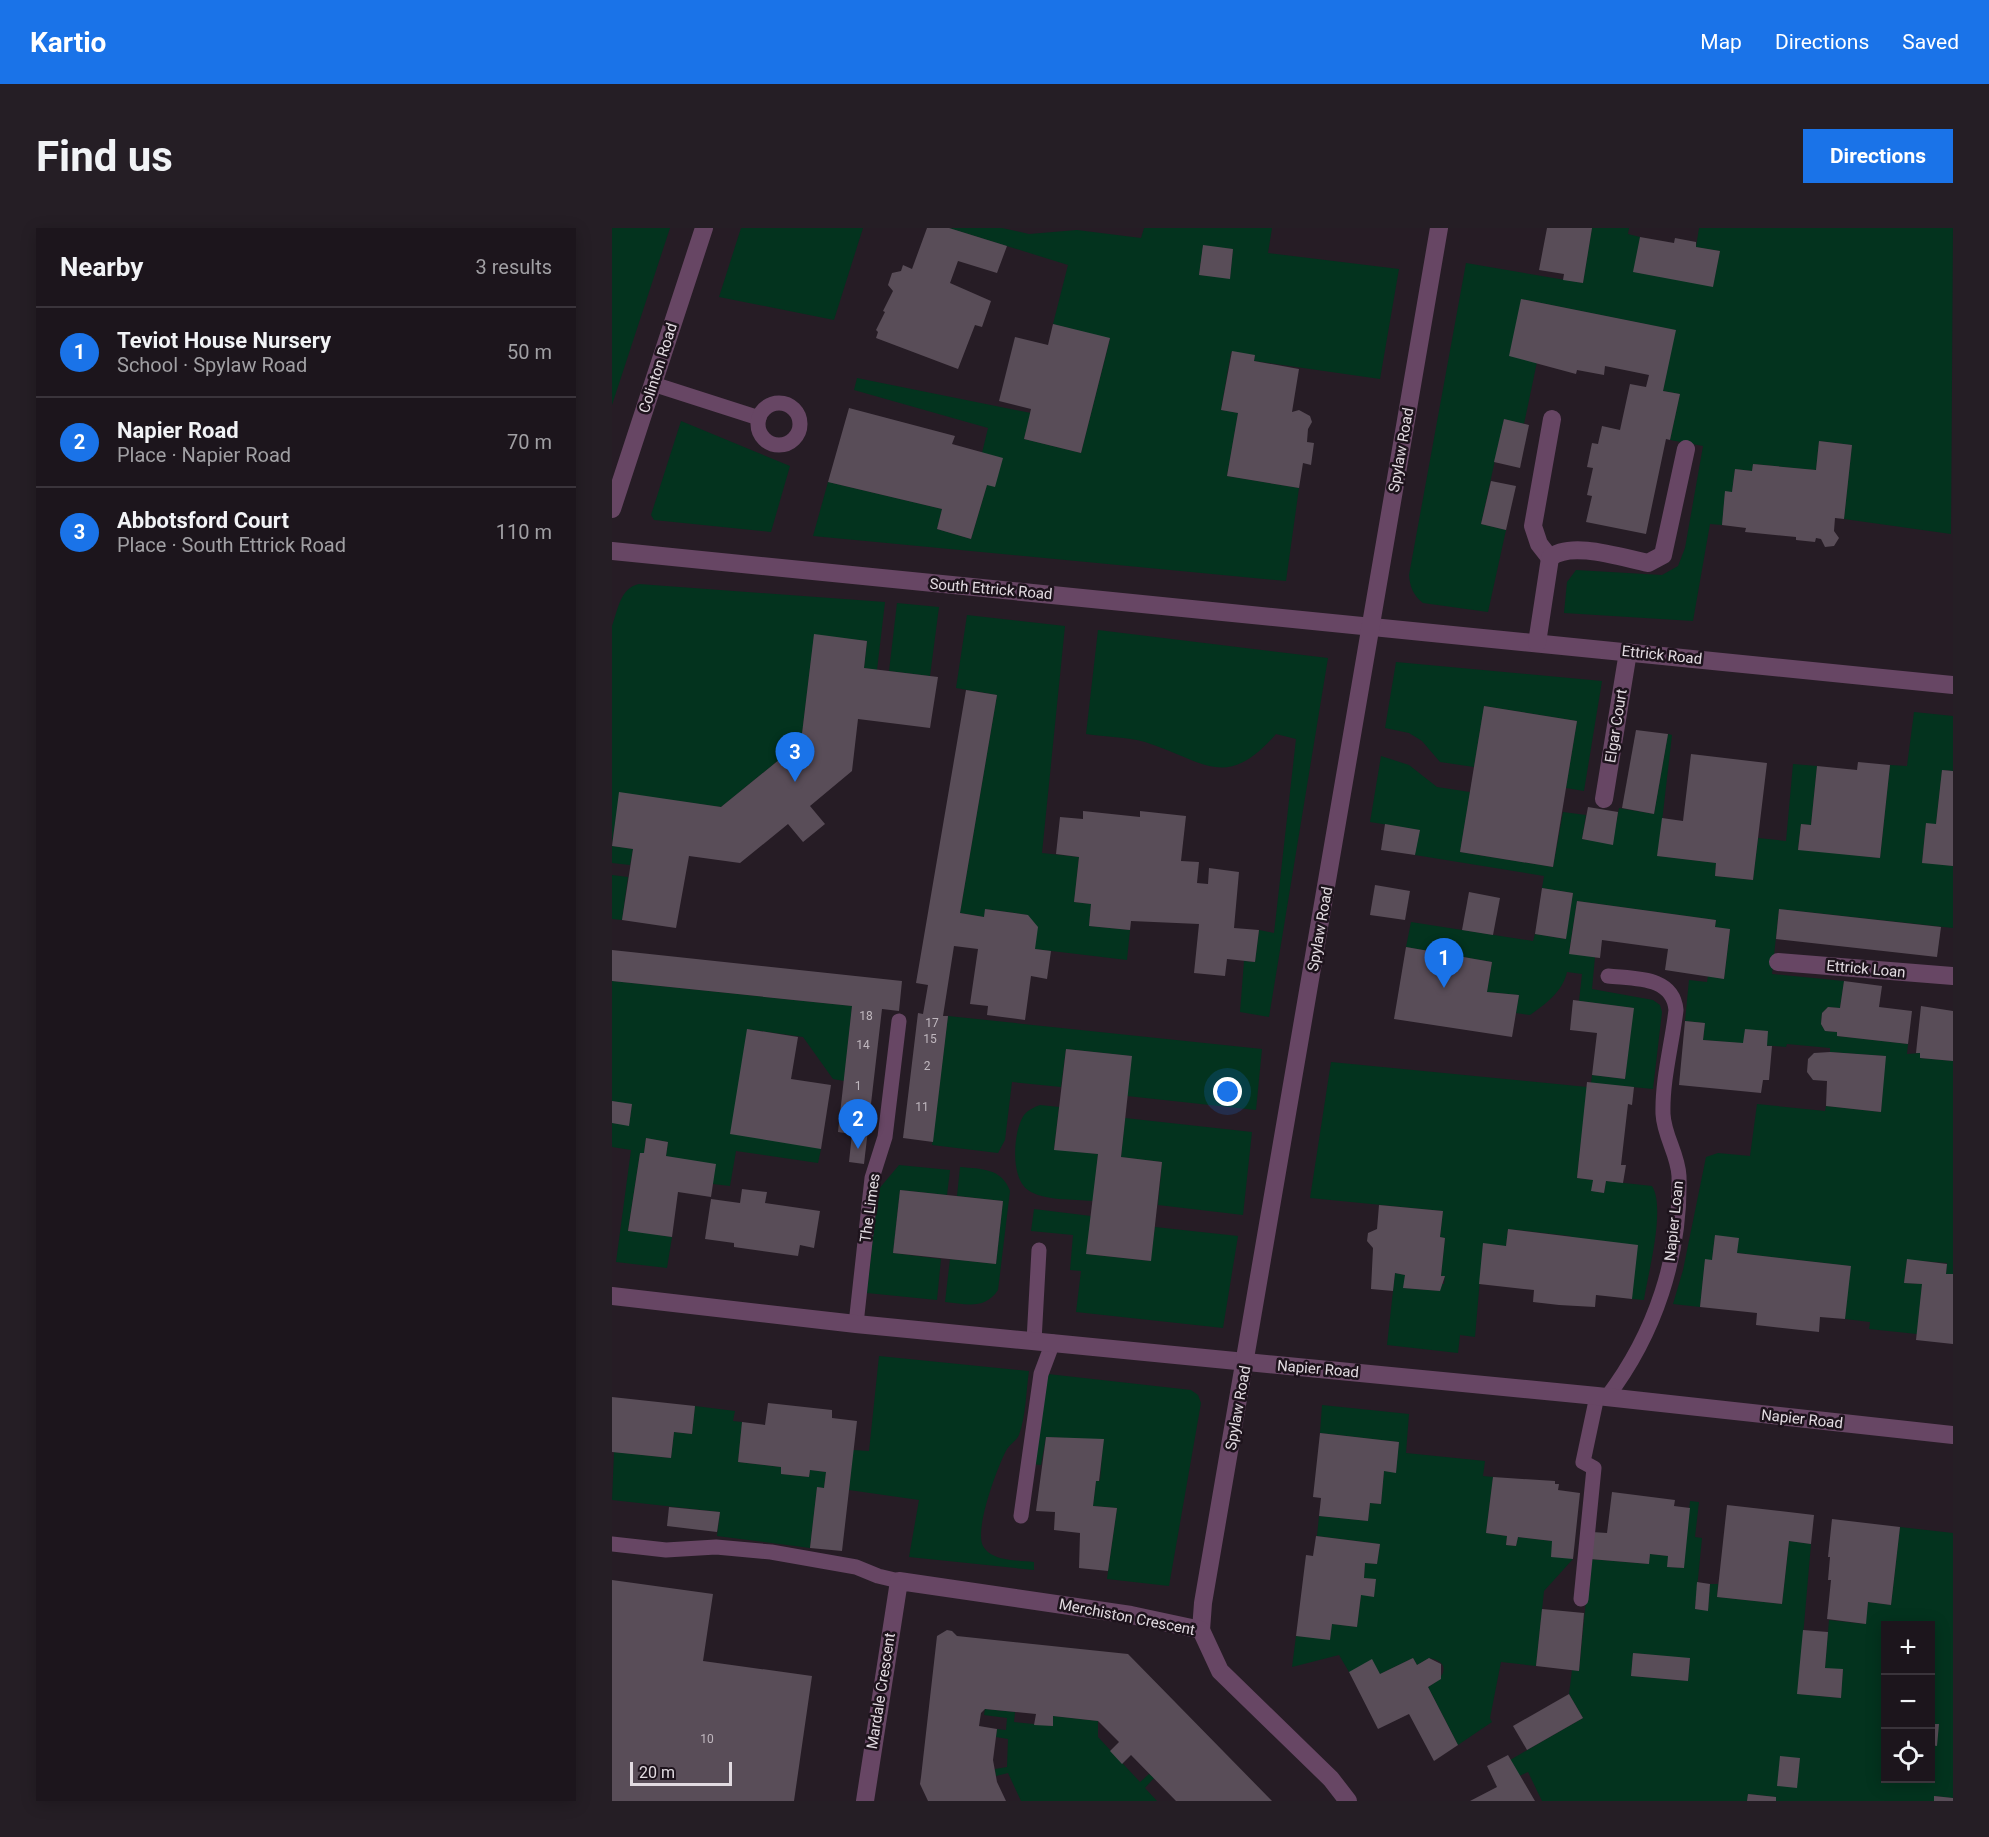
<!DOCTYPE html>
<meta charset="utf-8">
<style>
body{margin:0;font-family:Roboto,sans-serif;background:#251e25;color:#f1f3f6}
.controls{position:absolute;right:18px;bottom:18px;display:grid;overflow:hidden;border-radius:0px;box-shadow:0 3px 15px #0003}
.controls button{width:54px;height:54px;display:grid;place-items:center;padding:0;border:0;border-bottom:2px solid #3a343b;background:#1c151c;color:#f1f3f6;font:30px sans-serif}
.scale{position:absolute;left:18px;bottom:15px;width:102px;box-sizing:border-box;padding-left:6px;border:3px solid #e2dbe1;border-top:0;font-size:16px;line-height:21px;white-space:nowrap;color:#e2dbe1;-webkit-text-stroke:4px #1d131c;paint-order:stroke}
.you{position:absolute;left:616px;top:864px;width:21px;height:21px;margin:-15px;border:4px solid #fff;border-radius:50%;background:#1a73e8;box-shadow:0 0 0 9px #1a73e833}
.badge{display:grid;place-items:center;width:39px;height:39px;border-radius:50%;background:#1a73e8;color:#fff;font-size:20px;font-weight:700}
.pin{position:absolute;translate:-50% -50px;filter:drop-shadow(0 2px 3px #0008)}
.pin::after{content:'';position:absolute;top:32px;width:21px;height:18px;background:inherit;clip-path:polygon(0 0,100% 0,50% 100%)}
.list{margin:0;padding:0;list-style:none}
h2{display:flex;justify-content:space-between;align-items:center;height:78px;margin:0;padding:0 24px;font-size:26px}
h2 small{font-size:20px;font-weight:400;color:#a09fa3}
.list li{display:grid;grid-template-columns:39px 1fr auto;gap:18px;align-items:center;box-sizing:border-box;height:90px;padding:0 24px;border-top:2px solid #3a343b}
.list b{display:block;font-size:22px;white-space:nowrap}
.list p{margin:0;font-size:20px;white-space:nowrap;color:#a09fa3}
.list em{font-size:20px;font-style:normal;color:#a09fa3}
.icon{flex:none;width:33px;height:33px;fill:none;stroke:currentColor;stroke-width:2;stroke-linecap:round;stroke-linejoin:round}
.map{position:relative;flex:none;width:1341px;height:1573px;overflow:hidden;border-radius:0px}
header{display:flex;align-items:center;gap:36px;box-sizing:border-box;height:84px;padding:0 30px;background:#1a73e8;color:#fff}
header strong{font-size:28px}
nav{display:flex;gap:33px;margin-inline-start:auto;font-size:21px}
.intro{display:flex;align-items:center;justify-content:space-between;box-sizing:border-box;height:144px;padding:0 36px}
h1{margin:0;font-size:42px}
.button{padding:15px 27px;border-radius:0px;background:#1a73e8;color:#fff;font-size:21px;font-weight:700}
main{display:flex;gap:36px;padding:0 36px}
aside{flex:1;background:#1c151c;border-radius:0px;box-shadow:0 3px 15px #0003}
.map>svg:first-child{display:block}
</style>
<header>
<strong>Kartio</strong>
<nav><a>Map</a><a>Directions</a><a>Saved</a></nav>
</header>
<div class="intro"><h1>Find us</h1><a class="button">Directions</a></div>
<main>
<aside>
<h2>Nearby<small>3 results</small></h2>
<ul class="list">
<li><span class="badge">1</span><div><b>Teviot House Nursery</b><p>School · Spylaw Road</p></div><em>50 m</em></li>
<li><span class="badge">2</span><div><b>Napier Road</b><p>Place · Napier Road</p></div><em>70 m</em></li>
<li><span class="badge">3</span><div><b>Abbotsford Court</b><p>Place · South Ettrick Road</p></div><em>110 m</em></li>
</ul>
</aside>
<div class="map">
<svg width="1341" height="1573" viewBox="0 0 1341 1573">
<rect width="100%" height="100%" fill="#261c25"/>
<!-- green -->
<g fill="#03331e" fill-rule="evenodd">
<polygon points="0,0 58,0 0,177"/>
<polygon points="129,0 251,0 222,92 107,69"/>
<path d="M337 0H390L417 6 465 2 529 10 532 0H660L656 25 787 41 768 151 642 133 643 128 619 124 609 182 626 185 615 248 687 260 674 353 201 308 216 254 330 281 325 301 359 311 375 257 370 225 376 200 242 162 245 150 419 185 412 211 469 225 498 111 441 96 456 37ZM591 18 621 21 618 50 587 47Z"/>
<path d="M980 0H1017L1016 6 1028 9 1022 44 1101 58 1108 23 1084 19 1087 0H1341L1339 306 1232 291 1240 217 1207 213 1204 242 1141 236 1140 243 1123 241 1120 264H1113L1110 297 1098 296 1081 393 952 385 955 354 964 342 1050 347 1066 338 1073 320 1091 218 1058 212 1068 166 1051 163 1063 102 910 71 925 134 912 196 892 191 869 296 894 302 876 384 811 375C801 367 798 359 797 347L854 35 971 55Z"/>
<polygon points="69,193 178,238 159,304 42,292 39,287"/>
<path d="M27 356 273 374 265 442 252 440 255 413 202 407 189 514 109 579 8 565 0 615V398C6 382 8 360 27 356Z"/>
<polygon points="285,375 327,379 318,448 277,443"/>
<polygon points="355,387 453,398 430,625 467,629 462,674 479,676 477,698 518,702 515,732 423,721 416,687 374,681 372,689 348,685 385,467 344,460"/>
<path d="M486 402 716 430 657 789 628 784 632 733 643 734 647 702 662 705 684 511 664 506C613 564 593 533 533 514 515 509 493 509 474 506Z"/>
<polygon points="784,434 990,453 972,563 954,560 965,493 872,478 862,539 828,534 810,513 797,505 773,500"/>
<path d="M1302 484 1341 488V543L1330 542 1324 596H1314L1310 634 1341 638V700L1167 681 1160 746 1232 753 1228 780 1216 779 1210 785 1209 796 1213 803 1225 804V808L1296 816 1295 826 1308 825V830L1341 833V1046H1334L1335 1035 1295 1032 1292 1055 1310 1056 1305 1106 1257 1101 1258 1094 1233 1091 1238 1038 1125 1025 1103 1007 1100 1032H1093L1088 1079 1061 1076 1071 1042 1094 929 1106 925 1138 928 1145 876 1213 883 1214 878 1269 884 1273 828 1218 824V820L1175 816 1174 819 1091 812 1093 795 1073 793 1077 752 1095 754 1096 748 1112 751 1118 702 1103 699 1104 692 965 673 957 725 983 729 980 761 1041 772 1048 777 1050 784 1041 861 979 855 980 847 1013 851 1021 780 967 773 970 746 955 744C951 763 934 776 918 787L904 785 907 767 875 764 880 734 794 719 799 694 921 713 923 706 953 711 961 665 930 660 932 648 803 627 807 602 758 594 769 528 797 537 825 559 858 564 848 624 941 639 951 584 974 587 970 611 1000 616 1007 580 1042 586 1056 506 1060 507 1046 628 1104 635 1103 648 1141 652 1146 610 1174 613 1181 536 1205 538 1199 597 1189 596 1186 621 1268 630 1278 537 1295 538Z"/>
<polygon points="0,618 21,621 18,637 0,635"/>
<polygon points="0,647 16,649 10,692 0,691"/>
<polygon points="0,753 240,778 232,853 221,851 191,809 135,801 209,921 206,935 124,923 118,958 101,956 54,928 56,914 34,910 32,925 28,925 16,1002 60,1009 55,1040 4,1034 19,922 0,919 0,895 17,897 20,877 0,873"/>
<polygon points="336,788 650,821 644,882 515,868 519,828 454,821 449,859 400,854 393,912 386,925 320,917"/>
<path d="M719 834 975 859 965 950 981 952 980 963 992 965 994 953 1040 958C1054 980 1036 1045 1032 1072L1020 1071 958 1008 896 1001 894 1018 871 1016 863 1109 848 1107 846 1125 775 1117 783 1045 793 1047 792 1060 828 1063V1056H832L833 1048H829L833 1010 828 1009 831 983 698 970Z"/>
<path d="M428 877 447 879 442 921 486 926 481 973C462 971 431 973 416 962 398 950 401 903 412 887 416 882 422 879 428 877Z"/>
<polygon points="513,890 640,904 631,987 546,977 550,934 509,929"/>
<polygon points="287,937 338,942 335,967 288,962 281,1025 329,1031 325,1072 255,1065 266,962"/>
<path d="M348 939C369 941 390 940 398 963L386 1062C373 1082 354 1076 333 1074L338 1031 384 1036 391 973 345 968Z"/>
<polygon points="422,981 479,988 475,1026 538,1033 543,999 626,1008 611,1100 464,1084 469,1043 458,1042 461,1007 419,1003"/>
<path d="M267 1128 417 1143C414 1163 414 1188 407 1207 405 1212 398 1216 395 1221 386 1237 362 1301 371 1318 380 1334 406 1332 422 1334V1342L297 1329 307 1272 237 1262 241 1222 257 1223Z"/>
<polygon points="436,1146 579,1162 586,1167 589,1175 557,1358 495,1351 505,1280 481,1278 484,1253 488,1253 491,1212 434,1209 429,1237 420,1236"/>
<path d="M710 1177 797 1186 794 1225 873 1233 871 1248 881 1249 874 1305 895 1308 894 1317 904 1318 906 1309 940 1313 961 1331 932 1363 924 1438 889 1434 878 1490 880 1494 846 1517 816 1459C833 1450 840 1434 817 1430L805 1437 801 1430 768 1446 737 1444 727 1427 680 1439 684 1408 718 1411 720 1396 745 1399 749 1367 764 1352 752 1350 753 1335 765 1336 768 1316 705 1308 707 1288 756 1293 758 1275 769 1276 772 1243 784 1244 787 1214 708 1205Z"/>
<polygon points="83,1178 123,1183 121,1193 130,1194 126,1234 169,1239 169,1246 197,1249 198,1242 214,1244 212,1260 205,1259 198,1320 105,1308 108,1284 0,1272 2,1224 59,1230 62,1204 80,1206"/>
<path d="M1078 1273 1087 1274 1083 1309 1090 1310 1083 1381 1096 1382 1098 1356H1106L1105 1369 1170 1376 1177 1313 1199 1316 1186 1466 1229 1470 1231 1442 1213 1440 1217 1392 1253 1396 1256 1374 1279 1377 1288 1299 1341 1305V1570L1323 1568 1322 1573H1164V1569L1136 1566 1135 1573H930L916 1544 907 1548 898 1532 971 1490 957 1466 960 1442 967 1443 978 1331 1036 1336 1038 1326 1056 1328V1339L1071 1340ZM1274 1398H1318V1550H1274ZM1021 1425 1078 1431 1076 1453 1019 1448Z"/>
<polygon points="373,1481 403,1484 402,1494 441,1498 441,1488 486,1493 486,1509 528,1554 537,1546 542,1550 533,1560 545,1573 409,1573 396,1545 384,1548 383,1541 395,1539 396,1511 384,1509 385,1501 394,1502 395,1490 372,1487"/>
</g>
<!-- building -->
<g fill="#594d58">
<polygon points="315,0 337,0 395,18 385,45 346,33 338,55 379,73 370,99 363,97 346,141 264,110 266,104 264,102 273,84 271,83 281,63 276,57 280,45 289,43 291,37 300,41"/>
<polygon points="935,0 980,0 971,55 951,52 952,46 927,42"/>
<polygon points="1028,9 1062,15 1063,10 1084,14 1084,19 1108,23 1101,59 1021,44"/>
<polygon points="591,17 621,21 618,51 587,47"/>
<polygon points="909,71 1064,102 1051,163 1068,166 1058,212 1054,211 1034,306 974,294 980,268 975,267 981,240 975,239 980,215 986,216 990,198 1008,202 1018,156 1034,159 1037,147 993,138 992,147 965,142 964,146 897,128"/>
<polygon points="441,96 498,110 469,225 412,211 419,181 387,173 403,109 436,117"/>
<polygon points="620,123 643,127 642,133 687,141 680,184 687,182 698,188 700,194 696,201 695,214 702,215 699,237 691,235 687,260 615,248 626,185 609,182"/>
<polygon points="237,180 343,208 340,216 391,230 383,259 375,257 359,311 325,301 330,281 216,254"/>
<polygon points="892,191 917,197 908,240 882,234"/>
<polygon points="1207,213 1240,217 1232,291 1223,290 1222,303 1227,310 1222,318 1213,319 1209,311 1204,310 1203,314 1184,312 1184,309 1133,304 1134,300 1110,297 1113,263 1120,264 1123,241 1140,243 1141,236 1204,242"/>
<polygon points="879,253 904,258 894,302 869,296"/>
<polygon points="202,406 255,413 252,440 326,449 318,500 246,491 240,543 198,578 213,596 191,614 176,596 128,635 77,628 64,700 10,692 21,621 0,618 7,564 109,579 189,514"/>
<polygon points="354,462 385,467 348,685 372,689 373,681 416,687 426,699 423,721 439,723 435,751 419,748 413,792 375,787 376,778 358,776 366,721 342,718 331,788 336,788 321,914 291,910 306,785 311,786 316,757 304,755"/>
<polygon points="872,478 965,493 941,639 848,624"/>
<polygon points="1024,502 1056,506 1042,586 1010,580"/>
<polygon points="1079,526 1155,535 1141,652 1103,648 1104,635 1045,628 1050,590 1071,593"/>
<polygon points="1246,534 1278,537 1268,630 1186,622 1189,596 1199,597 1205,538 1245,542"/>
<polygon points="1330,542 1341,543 1341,638 1310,635 1314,595 1324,596"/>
<polygon points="976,579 1006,584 1001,617 970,611"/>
<polygon points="471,583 528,589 528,583 574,588 569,633 587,634 585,655 596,656 597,640 627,644 622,700 647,702 643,734 615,731 613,748 582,745 587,696 519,693 518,702 477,698 479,676 462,674 467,629 444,626 448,589 471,591"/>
<polygon points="773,596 808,602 803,627 769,622"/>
<polygon points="763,657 798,663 793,692 758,687"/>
<polygon points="930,660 961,665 954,711 923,706"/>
<polygon points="857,664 888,670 881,707 850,702"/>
<polygon points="965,673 1104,692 1103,699 1118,701 1112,751 1053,742 1056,721 990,712 988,730 957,726"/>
<polygon points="1167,681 1329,699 1325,729 1164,711"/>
<polygon points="794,719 880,734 875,764 907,767 900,809 782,791"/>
<polygon points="0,722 290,753 287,783 270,781 252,936 237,934 240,906 226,904 240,778 0,753"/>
<polygon points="1232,753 1270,758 1267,779 1300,783 1296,816 1225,808 1225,804 1213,803 1209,796 1210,785 1216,779 1228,780"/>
<polygon points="961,772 1022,780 1013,851 980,847 985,805 958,802"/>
<polygon points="1309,778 1341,783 1341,833 1308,830 1308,825 1304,825"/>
<polygon points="1073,793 1093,795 1091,812 1131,815 1133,801 1156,803 1155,818 1160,818 1157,852 1151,852 1149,865 1067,857"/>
<polygon points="135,801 186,809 179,851 219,857 209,921 118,906"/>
<polygon points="454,821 520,828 509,929 550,934 539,1033 474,1026 486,926 442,922"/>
<polygon points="1218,824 1274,828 1269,884 1214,878 1215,853 1201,852 1195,844 1196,831 1202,825"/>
<polygon points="975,854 1022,859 1020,877 1016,876 1009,937 1014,937 1011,955 994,953 992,965 979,963 981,952 965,950"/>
<polygon points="0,873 20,876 17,898 0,895"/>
<polygon points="34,910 56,914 54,928 104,936 99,969 66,964 60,1009 16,1003 28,925 32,925"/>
<polygon points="130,961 155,964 153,975 208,983 202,1020 188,1017 186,1028 122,1019 122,1015 93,1011 99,971 128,975"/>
<polygon points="288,962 391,973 384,1036 281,1025"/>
<polygon points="767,977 831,983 828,1009 833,1010 829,1048 833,1048 828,1063 791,1060 793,1047 783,1045 781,1063 759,1061 761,1020 755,1013 756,1005 765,1001"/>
<polygon points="896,1001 1026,1017 1020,1071 984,1067 983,1079 947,1077 921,1074 922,1062 867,1056 871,1015 894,1018"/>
<polygon points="1103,1007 1127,1010 1125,1025 1239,1038 1233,1091 1208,1089 1207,1104 1144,1097 1145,1085 1088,1079 1093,1031 1100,1032"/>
<polygon points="1295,1031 1335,1036 1334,1046 1341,1046 1341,1116 1304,1112 1310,1056 1292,1055"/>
<polygon points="0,1169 83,1178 80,1206 62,1204 59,1230 0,1224"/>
<polygon points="156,1175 220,1182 220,1190 245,1193 230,1323 198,1320 205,1259 212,1260 214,1244 198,1242 197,1249 169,1246 169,1239 126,1234 130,1194 153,1197"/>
<polygon points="708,1205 787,1214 784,1245 772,1243 769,1276 758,1275 756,1293 707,1288 709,1270 701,1269"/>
<polygon points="434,1209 492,1211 487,1253 484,1253 481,1278 505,1280 496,1343 467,1340 468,1305 442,1302 443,1284 424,1283"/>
<polygon points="881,1249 943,1253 943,1256 947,1256 946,1262 968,1265 961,1331 939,1329 940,1313 906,1309 904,1318 894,1317 895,1308 874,1305"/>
<polygon points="1000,1264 1063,1272 1062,1278 1078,1280 1072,1340 1055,1339 1056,1328 1038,1326 1037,1336 978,1331 980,1304 995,1305"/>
<polygon points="1115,1277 1202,1287 1199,1316 1177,1313 1170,1376 1105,1369"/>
<polygon points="57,1279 108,1284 105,1304 55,1298"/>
<polygon points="1220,1291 1288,1299 1279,1377 1256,1374 1254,1396 1215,1391 1219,1352 1216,1352 1218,1329 1216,1329"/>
<polygon points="704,1308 768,1316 765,1336 753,1335 752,1350 764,1351 762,1369 749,1367 745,1399 720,1396 718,1412 684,1408 694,1327 701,1328"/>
<polygon points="0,1352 101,1366 91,1433 200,1448 182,1573 0,1573"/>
<polygon points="1085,1354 1098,1356 1096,1383 1083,1381"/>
<polygon points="930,1381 972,1385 967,1443 924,1438"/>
<polygon points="335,1402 340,1403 345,1408 516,1426 660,1573 564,1573 519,1527 510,1536 498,1523 507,1514 486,1493 441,1488 441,1498 422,1497 424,1486 373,1481 369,1485 367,1498 385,1501 381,1532 385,1554 394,1573 316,1573 308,1556 309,1549 325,1408"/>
<polygon points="1191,1402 1216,1404 1213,1440 1231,1441 1229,1470 1185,1466"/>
<polygon points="1021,1425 1078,1430 1076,1453 1019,1448"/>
<polygon points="801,1430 805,1437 817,1430 829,1436 829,1451 816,1459 846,1517 822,1533 797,1486 766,1501 737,1444 760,1431 768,1446"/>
<polygon points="957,1466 971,1490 915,1522 901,1498"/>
<polygon points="1318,1496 1327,1496 1325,1518 1318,1517"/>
<polygon points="896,1527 923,1573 858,1573 885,1559 875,1538"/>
<polygon points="1168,1528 1188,1530 1185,1560 1165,1558"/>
<polygon points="1136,1566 1164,1569 1164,1573 1135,1573"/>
<polygon points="1322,1568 1341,1570 1341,1573 1322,1573"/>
</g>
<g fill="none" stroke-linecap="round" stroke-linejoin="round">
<!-- service -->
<g stroke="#674664" stroke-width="15">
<polyline points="41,156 147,190"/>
<circle cx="167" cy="196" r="21"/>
<polyline points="244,1096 260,950 273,909 287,793"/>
<polyline points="422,1113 427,1022"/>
<path d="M995 1169C1043 1106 1069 1028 1067 948 1066 926 1052 908 1051 886 1050 852 1060 816 1064 782 1061 748 1023 751 996 748"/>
<polyline points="409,1288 429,1146 441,1114"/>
<polyline points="0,1316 54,1322 104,1319 159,1324 244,1339 266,1348 287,1353"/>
<polyline points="969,1371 982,1240 971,1234 985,1168"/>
</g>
<!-- minor -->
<g stroke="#674664" stroke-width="18">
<polyline points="0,323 1341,457"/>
<polyline points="938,330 927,316 921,298 940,191"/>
<path d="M925 415 938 330C958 312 1011 330 1036 335L1051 327 1074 221"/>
<polyline points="992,571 1016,424"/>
<polyline points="1166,734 1341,748"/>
<polyline points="0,1068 244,1096 985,1168 1341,1207"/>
<polyline points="589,1402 591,1375 827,0"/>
<polyline points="253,1573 287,1353 519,1387 589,1402 608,1443 719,1551 736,1573"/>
</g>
<!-- tertiary -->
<polyline stroke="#674664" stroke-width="18" points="0,281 92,0"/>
</g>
<g text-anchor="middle" stroke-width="5" stroke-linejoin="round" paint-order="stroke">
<!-- number labels -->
<g font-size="12" fill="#c0b8bf">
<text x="254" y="792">18</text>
<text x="320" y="799">17</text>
<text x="318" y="815">15</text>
<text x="251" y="821">14</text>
<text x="315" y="842">2</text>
<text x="246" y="862">1</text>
<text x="310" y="883">11</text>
<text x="95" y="1515">10</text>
</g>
<!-- street labels -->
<g font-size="15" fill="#e2dbe1" stroke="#1d131c">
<text transform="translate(46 140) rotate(-72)" y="5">Colinton Road</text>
<text transform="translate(789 222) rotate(-80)" y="5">Spylaw Road</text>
<text transform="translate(379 361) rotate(5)" y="5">South Ettrick Road</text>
<text transform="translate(1050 427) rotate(6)" y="5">Ettrick Road</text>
<text transform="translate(1004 498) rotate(-81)" y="5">Elgar Court</text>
<text transform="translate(708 701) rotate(-80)" y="5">Spylaw Road</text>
<text transform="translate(1254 741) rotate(5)" y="5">Ettrick Loan</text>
<text transform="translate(258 980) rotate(-82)" y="5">The Limes</text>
<text transform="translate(1062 993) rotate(-84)" y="5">Napier Loan</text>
<text transform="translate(706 1141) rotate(5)" y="5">Napier Road</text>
<text transform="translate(626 1180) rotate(-80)" y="5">Spylaw Road</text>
<text transform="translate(1190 1191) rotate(6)" y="5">Napier Road</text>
<text transform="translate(515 1389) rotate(11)" y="5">Merchiston Crescent</text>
<text transform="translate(269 1463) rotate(-81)" y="5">Mardale Crescent</text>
</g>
</g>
</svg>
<div class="controls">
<button>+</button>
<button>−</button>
<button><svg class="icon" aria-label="locate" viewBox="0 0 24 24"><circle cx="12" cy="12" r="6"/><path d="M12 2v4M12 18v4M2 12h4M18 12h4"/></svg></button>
</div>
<div class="scale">20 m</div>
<div class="you"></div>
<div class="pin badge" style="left:832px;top:760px">1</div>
<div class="pin badge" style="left:246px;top:921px">2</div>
<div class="pin badge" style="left:183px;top:554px">3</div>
</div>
</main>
